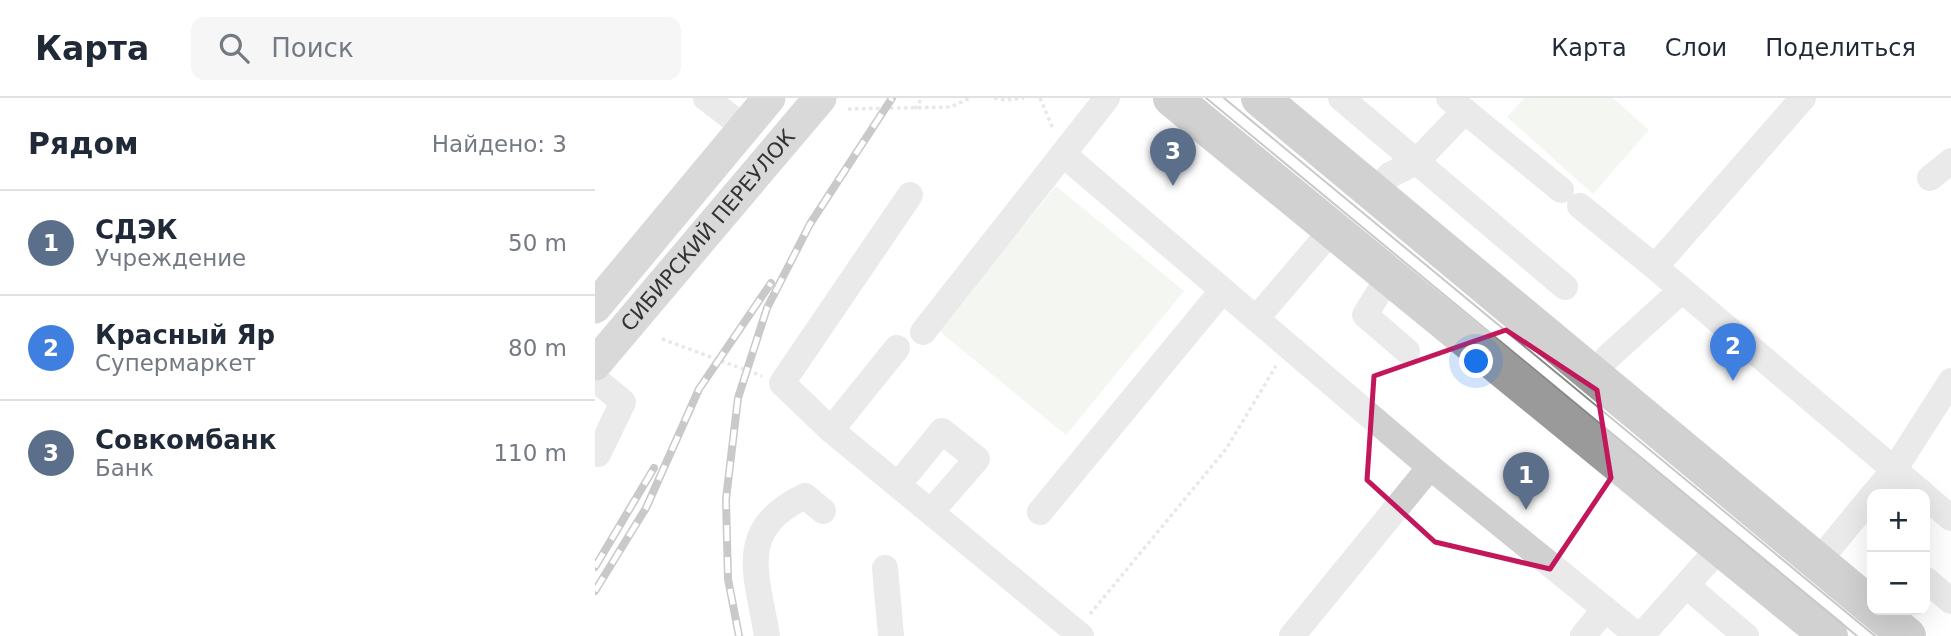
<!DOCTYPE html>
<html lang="ru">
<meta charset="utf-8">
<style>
body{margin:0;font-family:"DejaVu Sans",sans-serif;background:#f6f6f7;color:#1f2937}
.controls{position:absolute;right:21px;bottom:21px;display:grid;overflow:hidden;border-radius:14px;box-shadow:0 7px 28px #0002}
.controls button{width:63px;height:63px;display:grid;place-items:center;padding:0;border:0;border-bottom:2px solid #e0e1e3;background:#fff;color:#1f2937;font:35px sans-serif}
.you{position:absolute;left:882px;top:264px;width:24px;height:24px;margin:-18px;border:5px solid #fff;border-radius:50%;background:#1a73e8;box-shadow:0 0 0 10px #1a73e833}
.badge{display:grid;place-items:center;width:46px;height:46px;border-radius:50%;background:#e63946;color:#fff;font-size:23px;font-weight:700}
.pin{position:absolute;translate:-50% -58px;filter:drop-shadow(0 2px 4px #0008)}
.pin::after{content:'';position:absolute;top:37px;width:24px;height:21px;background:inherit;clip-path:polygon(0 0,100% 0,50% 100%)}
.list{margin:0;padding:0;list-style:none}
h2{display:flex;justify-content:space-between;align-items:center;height:91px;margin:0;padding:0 28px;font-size:30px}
h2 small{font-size:23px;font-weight:400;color:#747a83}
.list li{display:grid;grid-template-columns:46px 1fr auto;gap:21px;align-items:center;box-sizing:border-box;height:105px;padding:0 28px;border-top:2px solid #e0e1e3}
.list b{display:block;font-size:26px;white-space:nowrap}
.list p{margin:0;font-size:23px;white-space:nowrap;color:#747a83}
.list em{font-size:23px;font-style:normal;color:#747a83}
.icon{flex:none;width:38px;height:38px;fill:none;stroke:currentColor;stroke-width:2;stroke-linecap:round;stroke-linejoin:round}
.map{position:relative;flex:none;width:1356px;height:538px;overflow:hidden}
header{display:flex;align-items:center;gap:42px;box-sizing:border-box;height:98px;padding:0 35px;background:#fff;border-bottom:2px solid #e0e1e3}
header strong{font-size:33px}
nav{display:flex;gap:38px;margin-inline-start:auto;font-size:24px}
.search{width:490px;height:63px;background:#f6f6f7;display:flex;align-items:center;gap:18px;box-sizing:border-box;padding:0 24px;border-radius:14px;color:#747a83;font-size:26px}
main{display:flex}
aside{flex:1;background:#fff}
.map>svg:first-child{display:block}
</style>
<header>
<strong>Карта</strong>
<div class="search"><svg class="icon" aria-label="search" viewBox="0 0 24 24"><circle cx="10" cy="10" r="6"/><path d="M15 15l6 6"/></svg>Поиск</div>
<nav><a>Карта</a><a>Слои</a><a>Поделиться</a></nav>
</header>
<main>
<aside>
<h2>Рядом<small>Найдено: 3</small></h2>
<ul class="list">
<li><span class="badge" style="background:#5c6f8a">1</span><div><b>СДЭК</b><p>Учреждение</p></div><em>50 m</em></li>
<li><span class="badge" style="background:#3f7fe0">2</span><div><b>Красный Яр</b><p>Супермаркет</p></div><em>80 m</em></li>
<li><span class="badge" style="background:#5c6f8a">3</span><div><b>Совкомбанк</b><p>Банк</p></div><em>110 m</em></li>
</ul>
</aside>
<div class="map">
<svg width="1356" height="538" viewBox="0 0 1356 538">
<rect width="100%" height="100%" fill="#fff"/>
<!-- park -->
<g fill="#e6ecdf">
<polygon points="929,0 1018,0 1054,32 998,96 912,19"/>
<polygon points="461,88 589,193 471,337 343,232"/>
</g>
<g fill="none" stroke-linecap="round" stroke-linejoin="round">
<!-- path -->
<g stroke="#cdcdcd" stroke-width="3.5" stroke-dasharray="3.5 3.5" stroke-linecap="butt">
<polyline points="399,0 411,2 429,0"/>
<polyline points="445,0 458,31"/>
<polyline points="253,11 356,9 375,0"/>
<polyline points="320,11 327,0"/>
<polyline points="67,241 167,278"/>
<polyline points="495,516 631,351 681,268"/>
</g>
<!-- minor -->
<g stroke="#d0d0d0" stroke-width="26">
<polyline points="111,0 150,30"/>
<polyline points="746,0 970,189"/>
<polyline points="854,0 966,92"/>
<polyline points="468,56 835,369 1010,511"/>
<polyline points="1335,80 1356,63"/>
<polyline points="779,95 795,77 821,64 870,13"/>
<polyline points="985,108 1060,169 1328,396"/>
<polyline points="1060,169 1208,0"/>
<polyline points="794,178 770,217 812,253"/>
<polyline points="661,221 737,132"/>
<polyline points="328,234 512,0"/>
<polyline points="302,250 236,332 486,538"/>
<polyline points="999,275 1013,259 1087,192"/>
<polyline points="0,281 28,304 3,356"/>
<polyline points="236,332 187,285 315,97"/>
<polyline points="303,387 347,333 382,361 336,414"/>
<polyline points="1279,396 1299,372 1356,283"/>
<polyline points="1330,398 1356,420"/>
<polyline points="445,414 627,193"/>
<polyline points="1223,464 1277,398"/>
<polyline points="290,470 296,538"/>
<polyline points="1330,481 1356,503"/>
<polyline points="1092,488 1151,538"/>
<path d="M172 538C162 476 140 431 210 398L228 413"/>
<polyline points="697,538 835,369"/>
<polyline points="988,538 1010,511 1043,538"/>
<polyline points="1046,538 1126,448"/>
</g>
<!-- major -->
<g stroke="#ababab" stroke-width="33">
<polyline points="0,209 174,0"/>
<path id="s1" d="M0 266 225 0"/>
</g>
<!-- highway -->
<g stroke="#9a9a9a" stroke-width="38">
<polyline points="577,0 1234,538"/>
<polyline points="665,0 1277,509"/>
<polyline points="1281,512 1312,538"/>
</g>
<!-- tram -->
<g stroke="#888" stroke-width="2">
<polyline points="611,0 1262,538"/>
<polyline points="629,0 1280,538"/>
</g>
<defs>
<g id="rail">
<polyline points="0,469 59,370"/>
<polyline points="0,493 51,410 104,291 176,185"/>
<polyline points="144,538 133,481 131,401 143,300 172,210 215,126 297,0"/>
</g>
</defs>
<!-- rail casing -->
<use href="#rail" stroke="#888" stroke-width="8"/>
<!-- rail -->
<use href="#rail" stroke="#fff" stroke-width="5" stroke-dasharray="16" stroke-linecap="butt"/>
</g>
<!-- marked area -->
<path d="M0 0H1356V538H0ZM911 232 1002 292 1016 380 955 471 840 444 772 382 779 278Z" fill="#fff" fill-opacity=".55" fill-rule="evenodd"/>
<path fill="none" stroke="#c2185b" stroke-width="5" stroke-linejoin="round" d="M911 232 1002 292 1016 380 955 471 840 444 772 382 779 278Z"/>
<g text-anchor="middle" stroke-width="7" stroke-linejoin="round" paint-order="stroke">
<!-- street labels -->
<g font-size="21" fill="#333" stroke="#fff">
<text dy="7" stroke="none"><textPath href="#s1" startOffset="175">СИБИРСКИЙ ПЕРЕУЛОК</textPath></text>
</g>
</g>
</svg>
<div class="controls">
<button>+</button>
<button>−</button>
</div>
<div class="you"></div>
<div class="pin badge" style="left:931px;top:412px;background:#5c6f8a">1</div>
<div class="pin badge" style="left:1138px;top:283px;background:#3f7fe0">2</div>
<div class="pin badge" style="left:578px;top:88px;background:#5c6f8a">3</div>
</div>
</main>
